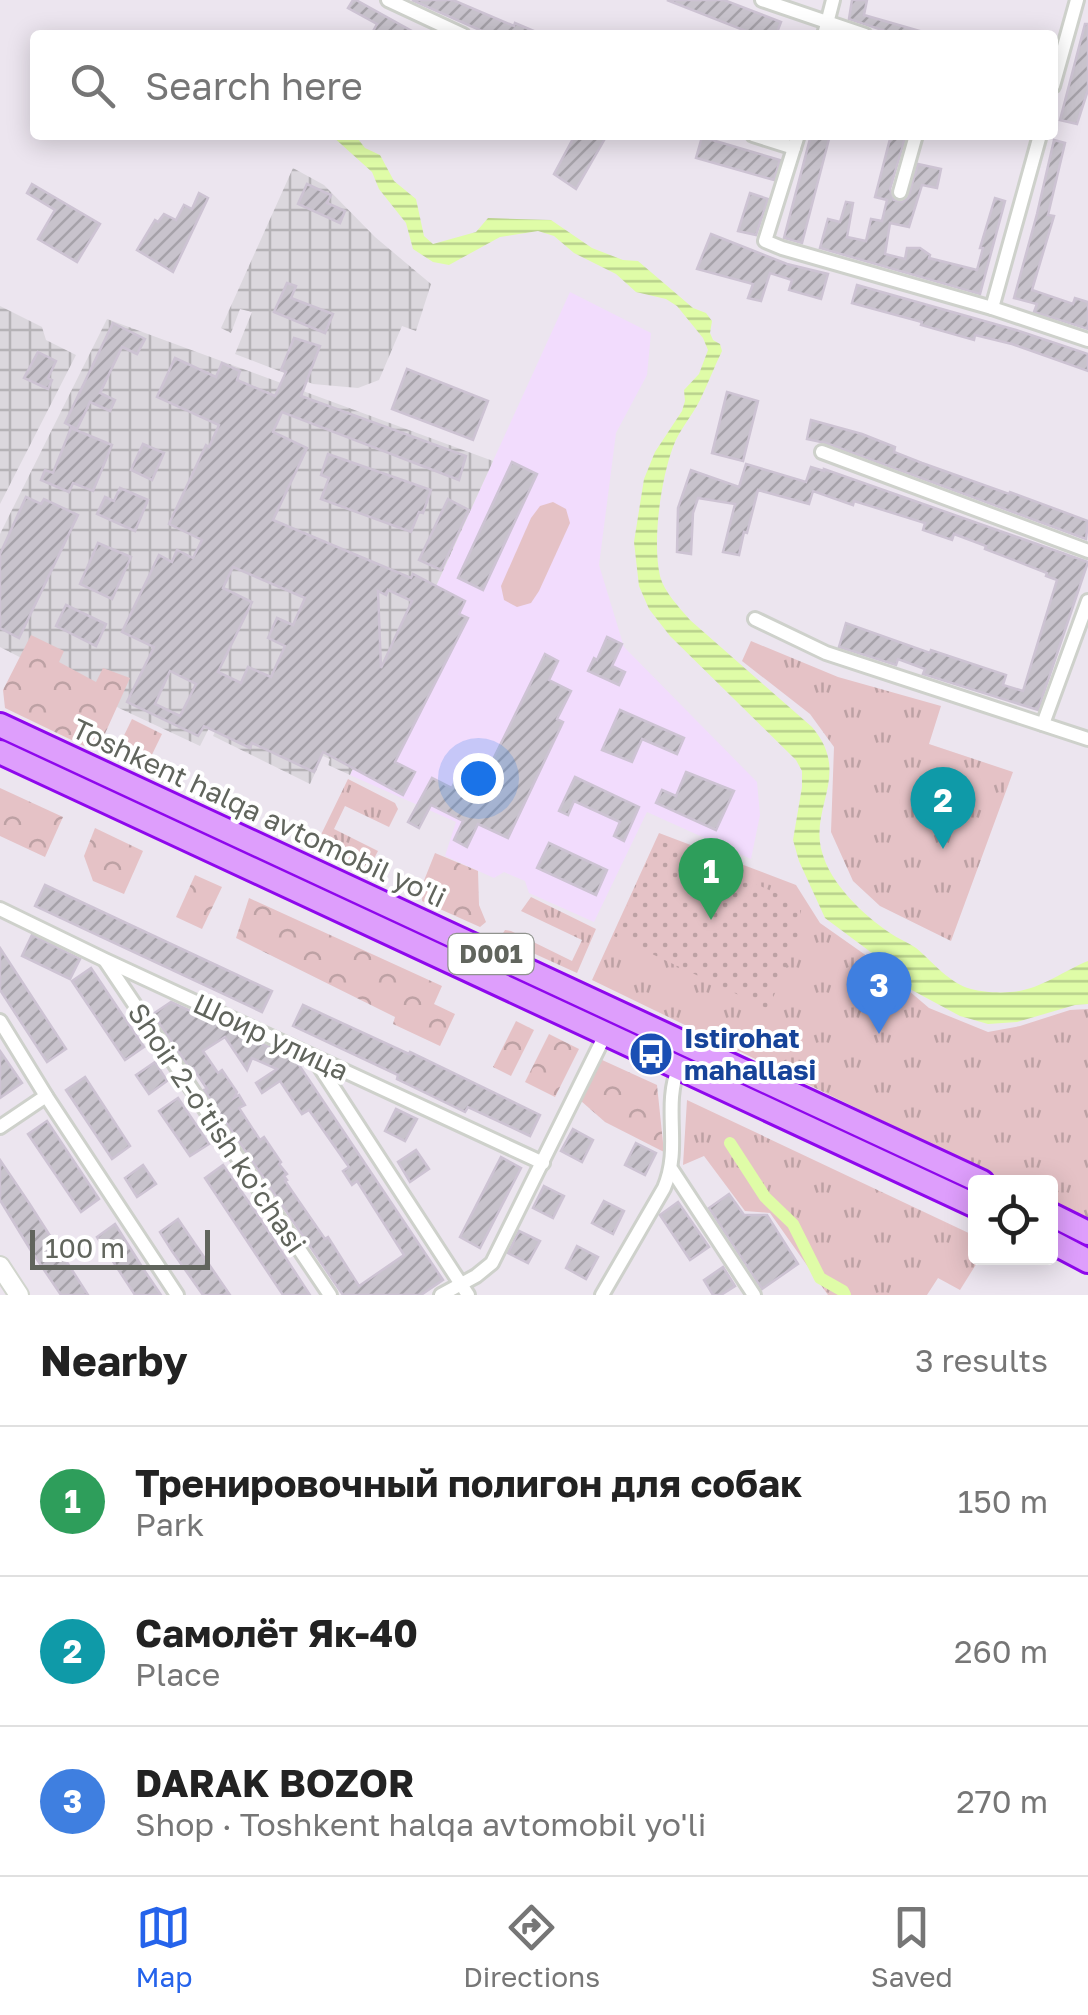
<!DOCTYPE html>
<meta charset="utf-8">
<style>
body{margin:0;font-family:"Golos Text",sans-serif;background:#f6f6f6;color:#222}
.controls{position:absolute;right:30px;bottom:30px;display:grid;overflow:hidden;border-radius:10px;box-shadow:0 5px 25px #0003}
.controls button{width:90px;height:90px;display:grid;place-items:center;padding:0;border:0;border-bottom:2px solid #e0e0e0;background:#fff;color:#222;font:50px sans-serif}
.scale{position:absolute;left:30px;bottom:25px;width:180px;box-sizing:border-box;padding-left:10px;border:5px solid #61655d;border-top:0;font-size:28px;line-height:35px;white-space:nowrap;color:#61655d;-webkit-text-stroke:8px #fff;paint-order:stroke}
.you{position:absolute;left:478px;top:778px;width:35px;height:35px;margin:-25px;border:8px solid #fff;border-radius:50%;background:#1a73e8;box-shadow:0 0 0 15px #1a73e833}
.badge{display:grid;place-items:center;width:65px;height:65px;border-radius:50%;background:#2563eb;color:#fff;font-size:32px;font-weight:700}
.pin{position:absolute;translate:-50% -82px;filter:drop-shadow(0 2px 5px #0008)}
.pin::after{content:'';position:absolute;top:52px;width:35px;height:30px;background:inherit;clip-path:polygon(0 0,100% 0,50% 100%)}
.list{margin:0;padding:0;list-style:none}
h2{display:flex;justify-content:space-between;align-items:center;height:130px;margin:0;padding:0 40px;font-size:42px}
h2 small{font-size:32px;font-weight:400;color:#767676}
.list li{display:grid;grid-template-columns:65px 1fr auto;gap:30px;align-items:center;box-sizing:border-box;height:150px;padding:0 40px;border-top:2px solid #e0e0e0}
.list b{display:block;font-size:38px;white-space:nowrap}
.list p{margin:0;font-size:32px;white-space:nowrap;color:#767676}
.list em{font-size:32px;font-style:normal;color:#767676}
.icon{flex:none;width:55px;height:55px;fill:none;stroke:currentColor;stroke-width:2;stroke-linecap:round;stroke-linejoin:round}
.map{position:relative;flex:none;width:1088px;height:1295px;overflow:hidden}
.search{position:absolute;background:#fff;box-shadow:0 5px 25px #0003;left:30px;right:30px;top:30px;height:110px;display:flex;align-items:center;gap:25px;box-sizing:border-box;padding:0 35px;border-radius:10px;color:#767676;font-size:38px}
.sheet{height:580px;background:#fff}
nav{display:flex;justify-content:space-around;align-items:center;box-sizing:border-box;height:140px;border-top:2px solid #e0e0e0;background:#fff;font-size:28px;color:#767676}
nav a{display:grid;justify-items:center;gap:5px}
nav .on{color:#2563eb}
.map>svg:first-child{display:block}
</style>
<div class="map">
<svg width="1088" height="1295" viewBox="0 0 1088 1295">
<defs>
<pattern id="industrial-grid" width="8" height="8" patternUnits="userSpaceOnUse" patternTransform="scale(2.5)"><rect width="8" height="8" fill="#dbd7dd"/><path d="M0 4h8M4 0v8" fill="none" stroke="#b5b2b6"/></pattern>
<pattern id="grass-tufts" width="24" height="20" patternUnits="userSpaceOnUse" patternTransform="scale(2.5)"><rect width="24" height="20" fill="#e5c2c6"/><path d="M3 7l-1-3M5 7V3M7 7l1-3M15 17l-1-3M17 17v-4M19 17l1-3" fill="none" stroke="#bda1a4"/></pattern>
<pattern id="forest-crowns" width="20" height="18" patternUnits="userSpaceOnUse" patternTransform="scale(2.5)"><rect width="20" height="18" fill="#e5c2c6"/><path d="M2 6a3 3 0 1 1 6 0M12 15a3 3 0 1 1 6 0" fill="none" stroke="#bda1a4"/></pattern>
<pattern id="park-dots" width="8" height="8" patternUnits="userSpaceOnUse" patternTransform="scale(2.5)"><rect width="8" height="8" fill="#e5c2c6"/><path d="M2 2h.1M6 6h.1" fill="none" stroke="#bda1a4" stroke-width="1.8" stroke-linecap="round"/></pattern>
<pattern id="water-rules" width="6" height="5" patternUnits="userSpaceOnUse" patternTransform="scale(2.5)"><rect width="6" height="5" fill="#dffca7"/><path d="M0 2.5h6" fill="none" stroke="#b8d08b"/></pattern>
<pattern id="building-hatch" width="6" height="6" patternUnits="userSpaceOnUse" patternTransform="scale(2.5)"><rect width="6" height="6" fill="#c8c3cc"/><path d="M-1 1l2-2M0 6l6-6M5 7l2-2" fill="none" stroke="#a6a2a9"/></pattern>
</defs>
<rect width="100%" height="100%" fill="#ece5ef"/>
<!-- commercial -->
<polygon fill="#f2dcfd" points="570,292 651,333 647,375 616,433 599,565 624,647 757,782 760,815 751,859 647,812 594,922 529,893 525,881 513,876 504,872 494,878 445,856 456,822 350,775"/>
<!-- industrial -->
<g fill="url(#industrial-grid)">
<polygon points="293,168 324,185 375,237 431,284 416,331 402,326 379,380 358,388 313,384 235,354 252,312 240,309 231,333 221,328"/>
<polygon points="0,306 42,327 46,340 76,355 0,504"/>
<polygon points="107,319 493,461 350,775 328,765 330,759 323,756 310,784 213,736 227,707 221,704 200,746 121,709 0,647 0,534"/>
</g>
<!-- grass -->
<g fill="url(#grass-tufts)">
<polygon points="751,641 838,677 941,706 929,744 1013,772 951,941 880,906 853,881 831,832 834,747 810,714 742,661"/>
<polygon points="348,779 395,803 398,809 389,827 345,806 334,829 378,851 368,870 315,847"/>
<polygon points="659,833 796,885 820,923 874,961 929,1008 988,1032 1020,1026 1070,1010 1088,1009 1088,1221 1051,1202 1050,1182 1009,1182 592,980"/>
<polygon points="531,897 596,929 577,973 500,938 505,930 511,931 572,961 582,940 521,911"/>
<polygon points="687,1100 975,1236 976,1258 980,1258 960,1290 938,1278 927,1295 828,1295 770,1213 745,1211 704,1156 683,1165"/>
</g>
<!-- forest -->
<g fill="url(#forest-crowns)">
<polygon points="31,635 64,651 59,662 96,682 103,668 130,678 103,738 94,746 84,746 5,708 3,690"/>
<polygon points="132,719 162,734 145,769 115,754"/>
<polygon points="0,788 63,817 45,857 0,836"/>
<polygon points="95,828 143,851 124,894 93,881 84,856"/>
<polygon points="435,853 478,871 479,905 486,922 480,927 422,901 423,883"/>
<polygon points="195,875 222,887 202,929 176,917"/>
<polygon points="249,898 442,986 434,1004 455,1014 440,1046 393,1024 395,1017 236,938"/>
<polygon points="516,1021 534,1030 511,1076 493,1067"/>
<polygon points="549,1034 579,1049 555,1097 525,1082"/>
<polygon points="600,1059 657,1085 664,1152 605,1122 581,1101"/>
</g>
<!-- park -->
<polygon fill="url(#park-dots)" points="657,839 800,904 800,936 768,1009 614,936"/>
<!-- garden -->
<polygon fill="#e5c2c6" points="553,502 566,509 570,523 539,591 531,603 517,607 504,600 501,586 531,518 540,506"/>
<!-- water -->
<path fill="url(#water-rules)" d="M331 135H355L365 148 380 155 394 181 416 199 424 236 433 244 476 232 488 218 551 220 592 248 623 260 638 261 693 308 706 313 712 321 710 333 713 340 720 344 722 351C714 367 708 384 700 400 692 416 679 430 673 447 661 479 652 541 660 576 664 592 679 607 690 620L812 727C852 774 809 807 822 852 830 883 863 915 890 933 898 939 908 942 916 948 934 963 949 983 971 989 982 992 998 993 1010 992 1038 991 1063 971 1088 961V1004L1075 1005 1017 1022 988 1024 960 1016 908 988 876 956 825 918 799 861 793 840 802 787V771L796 760 670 636 649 609 639 586 634 542 644 479 655 452 682 411 685 401 684 390 699 374 708 350 703 338 677 306 666 299 636 292 616 274 574 253 554 236 538 231 500 237 449 265 433 262 413 249 406 223 379 189 372 172Z"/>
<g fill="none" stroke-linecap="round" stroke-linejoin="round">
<!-- canal -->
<polyline stroke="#dffca7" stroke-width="12" points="730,1143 765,1197 793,1224 820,1278 843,1291 845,1295"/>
</g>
<!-- building -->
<g fill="url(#building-hatch)" stroke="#cdc3d3" stroke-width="2.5" fill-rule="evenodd">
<polygon points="353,0 356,0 419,35 371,35 377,24 348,8"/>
<polygon points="412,0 453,0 514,26 515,23 543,35 491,35"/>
<polygon points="667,0 724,0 781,22 776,35 756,35"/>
<polygon points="852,0 867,0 864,15 923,32 923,35 897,35 849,19"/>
<polygon points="1085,24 1088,24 1088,90 1077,124 1060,120"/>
<polygon points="575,135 607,135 576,189 554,174"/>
<polygon points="811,135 826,135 825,138 829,139 802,243 784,238"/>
<polygon points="891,135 906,135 890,189 894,200 902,202 908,198 918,164 941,169 937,188 922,185 909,227 890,223 885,254 905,259 907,248 920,248 930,255 929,258 977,270 983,248 980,248 995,198 1005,201 980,294 820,248 828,219 840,222 846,202 853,203 847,237 866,241 871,219 882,221 887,200 875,197"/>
<polygon points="702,137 780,160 774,180 696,158"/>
<polygon points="1054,140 1065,143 1048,215 1054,216 1032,290 1073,304 1075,298 1088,302 1088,329 1034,312 1037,304 1014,298 1037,214"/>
<polygon points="32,184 100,224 77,262 38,239 55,210 27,193"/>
<polygon points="307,184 331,195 327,203 345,211 340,223 298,204"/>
<polygon points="199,193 208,198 173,272 137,250 155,220 158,222 164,214 176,220 184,205 192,209"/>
<polygon points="750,193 768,199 756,235 738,231"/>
<polygon points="711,234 787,264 828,274 821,299 789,290 792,280 770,273 761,301 748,298 753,284 697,269"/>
<polygon points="287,283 296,286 291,298 333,314 325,333 274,312"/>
<polygon points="857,285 1016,330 1088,354 1088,371 1012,344 975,335 974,340 921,325 922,322 852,303"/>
<polygon points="113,323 145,339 137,354 122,347 100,393 115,400 110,411 90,402 77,429 65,423"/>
<path d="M294 338 320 346 301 396 466 456 459 480 282 412 273 432 307 448 273 520 411 578 413 574 465 601 459 614 468 618 395 762 415 772 403 795 323 752 314 772 252 743 250 748 204 726 198 736 127 702 154 647 122 632 159 555 172 562 177 550 193 558 202 540 169 524 206 445 209 447 219 425 157 397 175 358 216 377 222 363 240 371 237 380 275 396 286 372 281 370ZM233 567 305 598 293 625 277 618 268 638 285 646 271 677 248 667 241 683 218 672 252 602 223 588ZM388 590 412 601 381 668 378 591 386 595ZM170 671 196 684 180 716 155 704Z"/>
<polygon points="38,352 56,361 48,378 52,380 48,389 24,378"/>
<polygon points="407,369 488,401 473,440 392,409"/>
<polygon points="727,392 758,401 743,461 712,453"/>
<polygon points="811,420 862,434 895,447 894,452 922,463 1009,494 1010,492 1088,521 1086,539 826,443 807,439"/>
<polygon points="71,428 112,445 93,491 73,483 69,492 41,480 45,470 53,473"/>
<polygon points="143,444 164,453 152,480 131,470"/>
<polygon points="328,454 431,490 423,513 419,512 411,532 321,499 329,478 321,475"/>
<polygon points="512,462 537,474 483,590 458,578"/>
<polygon points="746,464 806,482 811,467 824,471 824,469 1088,562 1038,710 923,674 925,669 898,659 896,665 839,647 846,623 930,653 931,650 1006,675 1003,685 1023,691 1057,580 1046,576 1047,573 985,549 986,546 954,534 952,540 923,530 925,523 854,501 853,505 813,491 809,504 758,490 747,533 744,532 739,555 723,552 735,504 698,498 693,513 691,554 677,552 678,508 691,470 739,487"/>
<polygon points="120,488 148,500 135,531 97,514 105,497 114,501"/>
<polygon points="26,497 41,504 44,499 78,515 19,638 0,628 0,554"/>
<polygon points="448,499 469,510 441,570 419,560"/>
<polygon points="98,543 131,557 112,599 80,584"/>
<polygon points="66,605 106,624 96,646 56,626"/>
<polygon points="607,637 622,644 612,666 625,672 619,685 588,671 594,658 597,660"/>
<polygon points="545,654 558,661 549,680 571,691 557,719 563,722 508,838 478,824 467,847 454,840 463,821 431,805 419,828 408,822 432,778 452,788 456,779 478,790"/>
<polygon points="620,710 684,738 677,754 642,739 632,762 602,750"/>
<polygon points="686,772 734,791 716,830 656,803 662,790 676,796"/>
<polygon points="575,777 639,807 624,841 614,836 620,822 574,801 568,815 559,811"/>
<polygon points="549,843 607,870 596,895 537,868"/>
<polygon points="45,885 272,991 262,1012 35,906"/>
<polygon points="32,935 80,959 70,979 22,956"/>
<polygon points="0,948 66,1049 47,1062 0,990"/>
<polygon points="91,968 144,1047 125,1060 72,981"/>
<path d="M171 1002 295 1059 443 1280 421 1295H343L204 1090 207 1089 193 1068 190 1069 153 1014ZM225 1037 247 1070 252 1058 277 1069 256 1083 262 1093 280 1081 302 1114 309 1110 349 1167 343 1171 352 1185 357 1181 404 1255 359 1286 328 1237 325 1239 285 1181 287 1180 284 1176 287 1174 279 1164 281 1162 264 1137 260 1140 239 1108 245 1105 239 1095 234 1098 237 1092 222 1070 218 1073 203 1051Z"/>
<polygon points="303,1005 409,1054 410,1052 540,1115 530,1136 468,1107 465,1112 397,1079 398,1075 293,1026"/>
<polygon points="0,1051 22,1083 0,1098"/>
<polygon points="155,1062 167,1081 149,1094 136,1075"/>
<polygon points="85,1077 130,1146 112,1159 66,1090"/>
<polygon points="178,1098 209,1144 190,1156 159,1111"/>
<polygon points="396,1109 417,1119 405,1141 385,1131"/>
<polygon points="47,1121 99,1199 81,1212 28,1134"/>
<polygon points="573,1129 593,1140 582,1162 561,1151"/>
<polygon points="636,1143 656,1153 645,1175 625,1165"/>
<polygon points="416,1150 429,1169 410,1182 398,1162"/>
<polygon points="501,1157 521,1168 480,1248 460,1237"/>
<polygon points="0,1160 29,1203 88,1295 61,1295 30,1249 0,1200"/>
<polygon points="143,1165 156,1184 137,1197 125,1178"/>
<polygon points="223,1165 255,1211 310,1295 283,1295 205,1178"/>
<polygon points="544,1186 564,1196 553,1218 533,1208"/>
<polygon points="729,1194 744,1215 767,1215 798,1264 762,1289 709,1208"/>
<polygon points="604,1201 624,1211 613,1234 592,1223"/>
<polygon points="678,1202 709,1247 690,1260 660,1215"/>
<polygon points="178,1219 195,1244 230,1295 203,1295 172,1251 160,1232"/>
<polygon points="115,1224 144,1270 161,1295 135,1295 114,1263 97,1237"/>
<polygon points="519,1231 540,1241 528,1263 508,1253"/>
<polygon points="577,1246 598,1257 586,1279 566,1268"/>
<polygon points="723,1267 735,1286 721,1295 713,1295 704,1280"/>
</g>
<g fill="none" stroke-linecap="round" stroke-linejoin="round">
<defs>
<g id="minor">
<polyline points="388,0 463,35"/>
<polyline points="762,0 865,35"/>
<polyline points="824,35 833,0"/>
<polyline points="1053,86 1077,0"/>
<polyline points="753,135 794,148"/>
<polyline points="798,135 765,241 782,248 992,308 1088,340"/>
<polyline points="900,192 916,135"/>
<polyline points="992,308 1040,135"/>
<polyline points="822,452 1088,551"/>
<polyline points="755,619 826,653 1088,739"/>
<polyline points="1043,724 1088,601"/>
<polyline points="0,909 105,960 543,1163"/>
<polyline points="106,962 330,1295"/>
<polyline points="0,1021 46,1096 177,1295"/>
<polyline points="314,1058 468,1295"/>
<polyline points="0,1127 46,1096"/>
<polyline points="672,1170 754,1295"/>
<polyline points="441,1295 476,1276 492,1263 606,1033"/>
<path d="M602 1295 664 1188C682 1146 662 1108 679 1066"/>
</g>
<polyline id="secondary" points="0,1266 19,1295"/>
<g id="trunk">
<polyline points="0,725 982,1182"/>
<polyline points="0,752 976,1206"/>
<polyline points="1050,1214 1088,1233"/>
<polyline points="1050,1241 1088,1261"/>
</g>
</defs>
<!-- minor casing -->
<use href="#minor" stroke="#ced1cb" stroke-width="18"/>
<!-- secondary casing -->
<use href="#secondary" stroke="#d1d5cd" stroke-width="22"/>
<!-- trunk casing -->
<use href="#trunk" stroke="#8f07ed" stroke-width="28"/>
<!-- minor -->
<use href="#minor" stroke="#fff" stroke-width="12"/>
<!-- secondary -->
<use href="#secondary" stroke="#fff" stroke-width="18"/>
<!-- trunk -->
<use href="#trunk" stroke="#de9efc" stroke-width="22"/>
</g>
<!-- icons -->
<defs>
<symbol id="bus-disc" viewBox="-11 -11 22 22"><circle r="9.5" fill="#1a4fb4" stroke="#fff"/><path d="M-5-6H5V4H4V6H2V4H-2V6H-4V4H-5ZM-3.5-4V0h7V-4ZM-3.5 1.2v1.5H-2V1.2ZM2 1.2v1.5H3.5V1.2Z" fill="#fff"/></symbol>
</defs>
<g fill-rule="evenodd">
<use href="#bus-disc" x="626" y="1029" width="50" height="50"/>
</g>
<g text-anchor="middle" stroke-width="8" stroke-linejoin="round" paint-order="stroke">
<!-- shield labels -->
<rect fill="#fff" stroke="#90938e" stroke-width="2.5" x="448.5" y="934" width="85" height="40" rx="8"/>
<g font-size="25" font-weight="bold" fill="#61655d">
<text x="491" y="963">D001</text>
</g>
<!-- street labels -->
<g font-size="28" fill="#61655d" stroke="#fff">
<text transform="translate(259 813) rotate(25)" y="10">Toshkent halqa avtomobil yo'li</text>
<text transform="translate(271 1037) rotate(25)" y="10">Шоир улица</text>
<text transform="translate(217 1128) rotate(56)" y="10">Shoir 2-o'tish ko'chasi</text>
</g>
<!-- transit labels -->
<g font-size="28" font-weight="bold" fill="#164399" stroke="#fff" text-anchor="start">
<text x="684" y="1048">Istirohat<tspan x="684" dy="32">mahallasi</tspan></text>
</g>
</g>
</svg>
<div class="controls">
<button><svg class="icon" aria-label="locate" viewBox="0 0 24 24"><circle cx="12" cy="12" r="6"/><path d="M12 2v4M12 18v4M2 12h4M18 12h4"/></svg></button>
</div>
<div class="scale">100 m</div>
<div class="you"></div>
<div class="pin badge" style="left:711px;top:920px;background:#2e9e5b">1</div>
<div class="pin badge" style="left:943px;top:849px;background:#0f9aa8">2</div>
<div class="pin badge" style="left:879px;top:1034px;background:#3f7fe0">3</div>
<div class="search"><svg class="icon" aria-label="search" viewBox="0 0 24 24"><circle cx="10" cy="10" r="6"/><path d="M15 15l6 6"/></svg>Search here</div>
</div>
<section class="sheet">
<h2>Nearby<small>3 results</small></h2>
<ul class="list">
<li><span class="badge" style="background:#2e9e5b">1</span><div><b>Тренировочный полигон для собак</b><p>Park</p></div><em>150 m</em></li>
<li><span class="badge" style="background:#0f9aa8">2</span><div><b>Самолёт Як-40</b><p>Place</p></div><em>260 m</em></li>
<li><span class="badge" style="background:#3f7fe0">3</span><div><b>DARAK BOZOR</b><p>Shop · Toshkent halqa avtomobil yo'li</p></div><em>270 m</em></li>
</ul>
</section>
<nav>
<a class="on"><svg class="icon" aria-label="map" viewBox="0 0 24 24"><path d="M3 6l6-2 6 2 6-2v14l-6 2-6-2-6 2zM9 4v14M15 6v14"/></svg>Map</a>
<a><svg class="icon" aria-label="directions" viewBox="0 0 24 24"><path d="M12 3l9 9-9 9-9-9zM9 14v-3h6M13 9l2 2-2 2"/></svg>Directions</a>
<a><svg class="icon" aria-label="saved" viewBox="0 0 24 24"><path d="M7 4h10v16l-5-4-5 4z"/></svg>Saved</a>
</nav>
